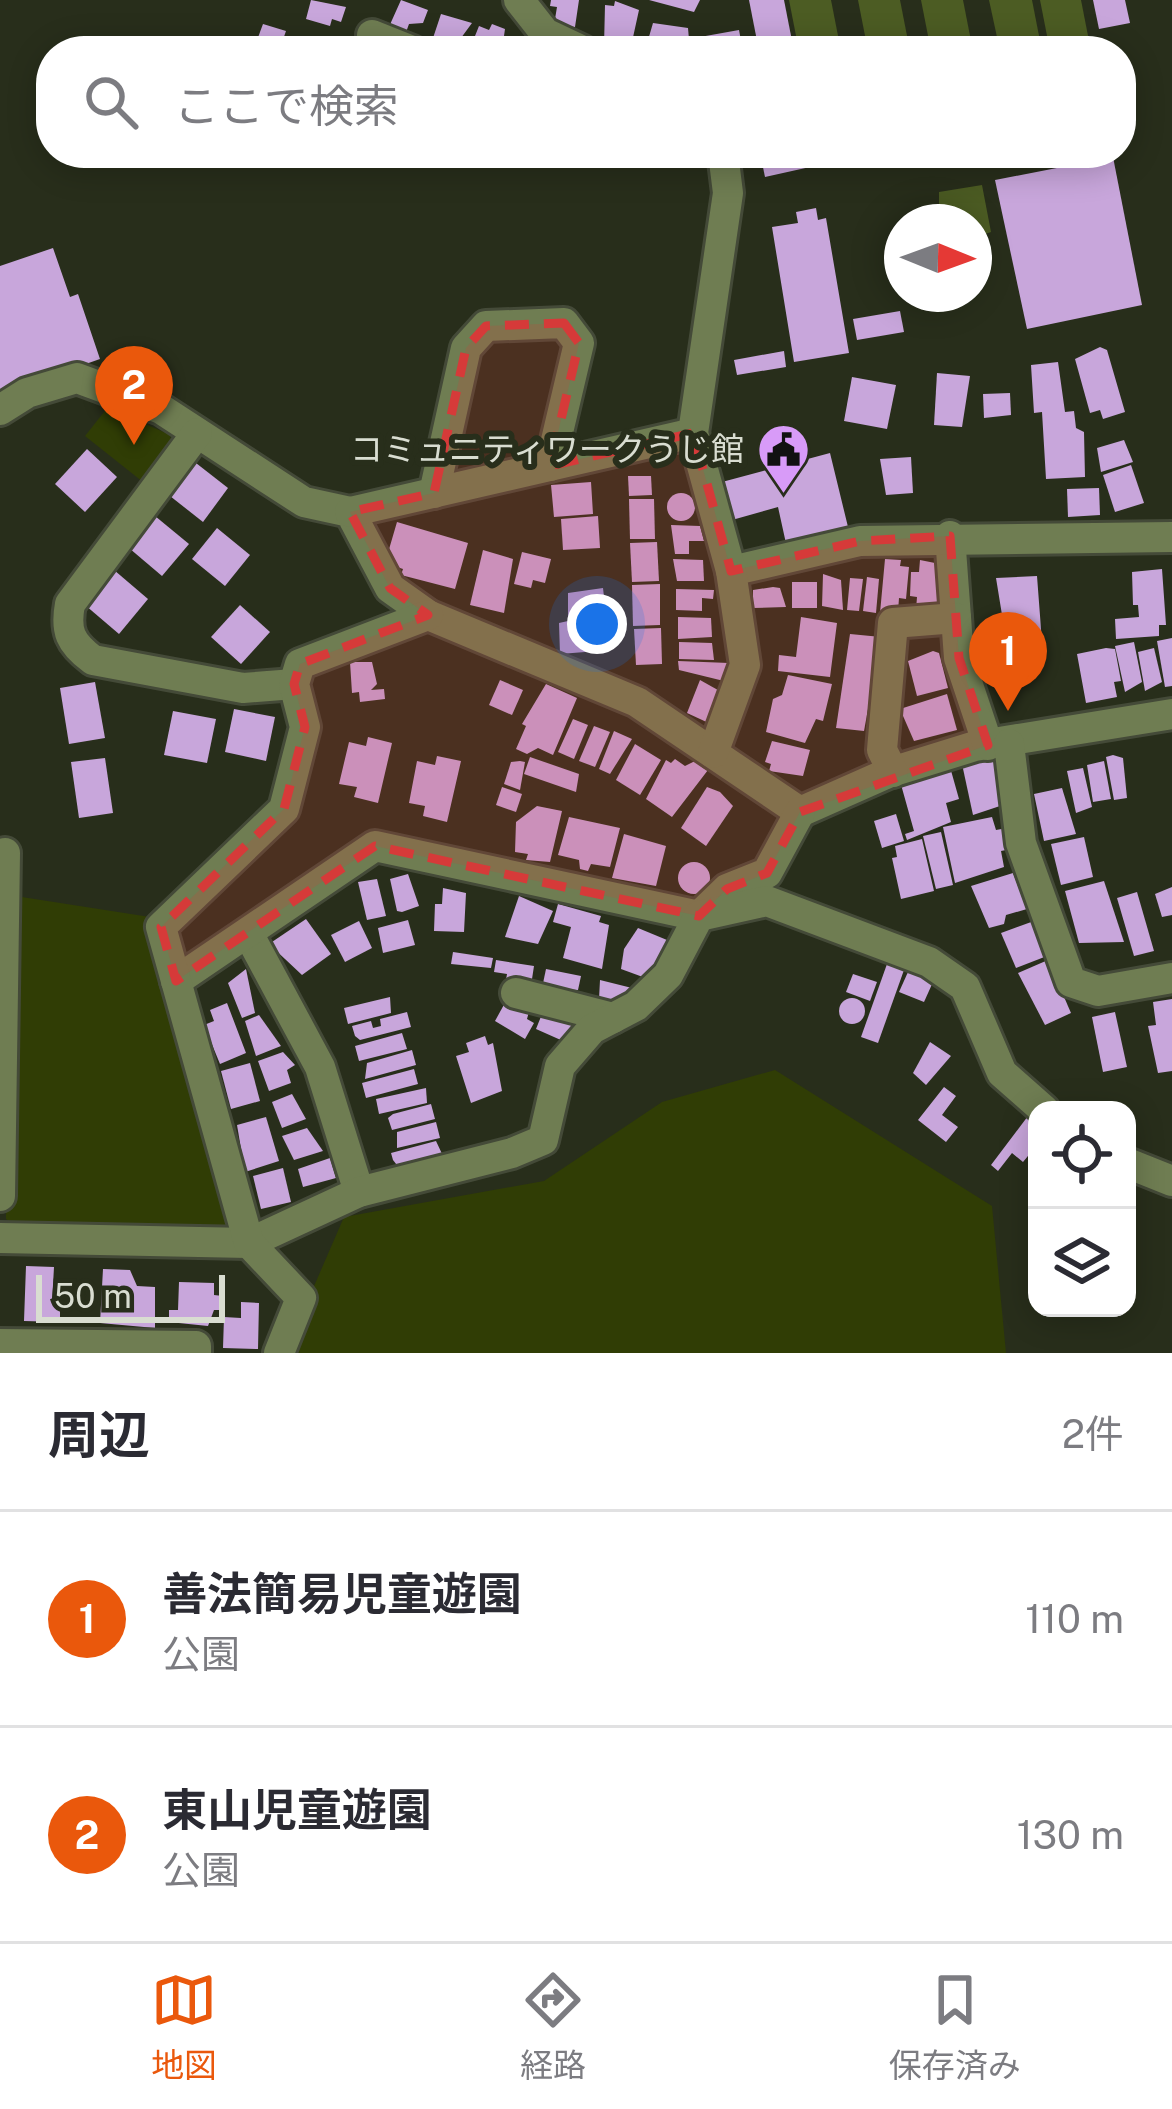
<!DOCTYPE html>
<html lang="ja">
<meta charset="utf-8">
<style>
body{margin:0;font-family:"Public Sans","Noto Sans JP",sans-serif;background:#f2f2f3;color:#2b2b33}
.controls{position:absolute;right:36px;bottom:36px;display:grid;overflow:hidden;border-radius:24px;box-shadow:0 6px 30px #0003}
.controls button{width:108px;height:108px;display:grid;place-items:center;padding:0;border:0;border-bottom:3px solid #e1e1e2;background:#fff;color:#2b2b33;font:60px sans-serif}
.compass{position:absolute;left:884px;top:204px;width:108px;height:108px;border-radius:50%;background:#fff;box-shadow:0 6px 30px #0003;rotate:91deg}
.scale{position:absolute;left:36px;bottom:30px;width:189px;box-sizing:border-box;padding-left:12px;border:6px solid #d9ddd1;border-top:0;font-size:33px;line-height:42px;white-space:nowrap;color:#d9ddd1;-webkit-text-stroke:9px #282e1b;paint-order:stroke}
.you{position:absolute;left:597px;top:624px;width:42px;height:42px;margin:-30px;border:9px solid #fff;border-radius:50%;background:#1a73e8;box-shadow:0 0 0 18px #1a73e833}
.badge{display:grid;place-items:center;width:78px;height:78px;border-radius:50%;background:#ea580c;color:#fff;font-size:39px;font-weight:700}
.pin{position:absolute;translate:-50% -99px;filter:drop-shadow(0 3px 6px #0008)}
.pin::after{content:'';position:absolute;top:63px;width:42px;height:36px;background:inherit;clip-path:polygon(0 0,100% 0,50% 100%)}
.list{margin:0;padding:0;list-style:none}
h2{display:flex;justify-content:space-between;align-items:center;height:156px;margin:0;padding:0 48px;font-size:51px}
h2 small{font-size:39px;font-weight:400;color:#7c7c81}
.list li{display:grid;grid-template-columns:78px 1fr auto;gap:36px;align-items:center;box-sizing:border-box;height:216px;padding:0 48px;border-top:3px solid #e1e1e2}
.list b{display:block;font-size:45px;white-space:nowrap}
.list p{margin:0;font-size:39px;white-space:nowrap;color:#7c7c81}
.list em{font-size:39px;font-style:normal;color:#7c7c81}
.icon{flex:none;width:66px;height:66px;fill:none;stroke:currentColor;stroke-width:2;stroke-linecap:round;stroke-linejoin:round}
.map{position:relative;flex:none;width:1172px;height:1353px;overflow:hidden}
.search{position:absolute;background:#fff;box-shadow:0 6px 30px #0003;left:36px;right:36px;top:36px;height:132px;display:flex;align-items:center;gap:30px;box-sizing:border-box;padding:0 42px;border-radius:48px;color:#7c7c81;font-size:45px}
.sheet{height:588px;background:#fff}
nav{display:flex;justify-content:space-around;align-items:center;box-sizing:border-box;height:168px;border-top:3px solid #e1e1e2;background:#fff;font-size:33px;color:#7c7c81}
nav a{display:grid;justify-items:center;gap:6px}
nav .on{color:#ea580c}
.map>svg:first-child{display:block}
</style>
<div class="map">
<svg width="1172" height="1353" viewBox="0 0 1172 1353">
<rect width="100%" height="100%" fill="#282e1b"/>
<!-- green -->
<g fill="#303d05">
<polygon points="108,407 170,435 173,453 148,486 85,436"/>
<polygon points="9,895 150,917 240,1234 16,1226 6,1219"/>
<polygon points="775,1070 992,1206 1006,1353 285,1353 344,1217 544,1181 662,1102"/>
</g>
<!-- water -->
<g fill="#4c5c23">
<polygon points="789,0 831,0 841,51 799,51"/>
<polygon points="858,0 900,0 910,51 868,51"/>
<polygon points="921,0 963,0 973,51 931,51"/>
<polygon points="989,0 1032,0 1042,51 1000,51"/>
<polygon points="1040,0 1081,0 1091,51 1050,51"/>
<polygon points="982,185 991,232 974,238 974,222 939,222 939,192"/>
</g>
<!-- building -->
<g fill="#c8a6db">
<polygon points="311,0 346,7 341,22 332,19 330,26 306,19"/>
<polygon points="401,0 428,10 423,23 409,24 405,35 388,29"/>
<polygon points="551,0 579,0 575,27 554,25 557,7 550,6"/>
<polygon points="649,0 700,0 694,12"/>
<polygon points="749,0 784,0 794,51 759,51"/>
<polygon points="1093,0 1125,0 1130,23 1099,29"/>
<polygon points="615,1 639,10 630,51 604,46 605,5 614,6"/>
<polygon points="441,14 472,23 461,38 451,38 447,50 431,44"/>
<polygon points="653,23 688,28 690,51 646,47"/>
<polygon points="263,24 286,31 279,51 253,51"/>
<polygon points="492,24 505,29 502,50 469,51 479,26 489,30"/>
<polygon points="739,30 743,51 703,51 700,37"/>
<polygon points="760,153 807,153 810,167 765,177"/>
<polygon points="1113,157 1142,305 1027,329 995,180"/>
<polygon points="816,208 818,220 826,218 849,353 794,362 772,227 798,223 796,212"/>
<polygon points="53,248 70,297 78,294 100,359 0,394 0,266"/>
<polygon points="900,311 904,332 857,340 853,319"/>
<polygon points="1100,347 1107,350 1125,412 1103,419 1100,410 1090,413 1075,359"/>
<polygon points="784,351 786,367 737,375 734,360"/>
<polygon points="1058,362 1065,412 1074,411 1076,428 1084,432 1085,477 1046,479 1042,412 1034,413 1031,365"/>
<polygon points="937,373 970,376 962,427 934,425"/>
<polygon points="852,377 896,385 887,429 844,421"/>
<polygon points="1010,393 1011,415 984,418 983,394"/>
<polygon points="1124,440 1133,462 1101,472 1097,448"/>
<polygon points="87,449 117,477 85,512 55,484"/>
<polygon points="830,453 849,531 787,548 778,507 732,520 722,482"/>
<polygon points="911,457 913,493 886,495 880,459"/>
<polygon points="196,463 228,488 203,522 170,496"/>
<polygon points="1131,465 1144,503 1115,512 1103,475"/>
<polygon points="628,476 651,476 652,495 629,496"/>
<polygon points="591,482 593,514 554,517 551,485"/>
<polygon points="1099,488 1100,515 1068,517 1067,489"/>
<circle cx="681" cy="507" r="14"/>
<polygon points="629,499 654,499 655,539 630,539"/>
<polygon points="155,516 189,544 162,576 129,548"/>
<polygon points="598,516 600,548 563,550 561,519"/>
<polygon points="397,522 468,543 455,589 401,575 403,569 385,563"/>
<polygon points="671,525 700,526 704,541 689,541 689,554 675,554"/>
<polygon points="217,528 250,555 225,586 192,559"/>
<polygon points="657,542 659,581 632,582 630,543"/>
<polygon points="483,550 513,559 504,613 470,605"/>
<polygon points="522,552 551,559 545,583 533,580 531,588 514,584"/>
<polygon points="673,559 703,560 704,581 677,581"/>
<polygon points="885,559 901,560 900,566 909,567 906,599 899,598 898,612 887,613 880,613"/>
<polygon points="920,560 940,564 937,612 916,610 917,597 910,596 911,572 919,572"/>
<polygon points="1162,569 1166,625 1159,625 1159,636 1116,639 1115,619 1139,617 1138,605 1133,605 1132,572"/>
<polygon points="114,570 148,599 119,634 85,605"/>
<polygon points="823,574 841,580 843,610 822,606"/>
<polygon points="1037,576 1042,642 999,649 997,621 1003,621 996,578"/>
<polygon points="867,577 879,579 876,613 863,611"/>
<polygon points="850,578 863,579 859,611 847,610"/>
<rect x="792" y="582" width="25" height="26"/>
<polygon points="660,584 660,625 633,626 632,585"/>
<polygon points="773,587 780,588 786,607 753,608 753,590"/>
<polygon points="603,588 610,650 560,654 559,623 568,621 568,593"/>
<polygon points="676,589 714,590 713,599 702,598 702,611 676,610"/>
<polygon points="240,605 270,632 241,664 211,637"/>
<polygon points="801,617 837,623 830,677 778,671 779,655 796,657"/>
<polygon points="711,618 712,637 678,639 678,617"/>
<polygon points="661,628 662,664 636,665 634,629"/>
<polygon points="850,634 881,637 864,731 836,728"/>
<polygon points="1172,638 1172,686 1165,687 1157,641"/>
<polygon points="679,642 712,643 714,660 679,659"/>
<polygon points="1134,642 1142,682 1125,692 1115,646"/>
<polygon points="1106,648 1115,649 1121,681 1114,682 1117,697 1086,703 1077,654"/>
<polygon points="1154,648 1162,682 1145,691 1138,652"/>
<polygon points="933,651 939,653 948,688 917,696 908,661"/>
<polygon points="678,661 729,663 728,682 679,670"/>
<polygon points="350,662 372,662 377,684 371,690 384,689 385,699 360,702 359,692 352,693"/>
<polygon points="788,675 832,684 823,721 816,719 805,743 766,732 773,699 782,695"/>
<polygon points="500,680 523,690 512,715 489,705"/>
<polygon points="700,680 725,694 713,725 687,713"/>
<polygon points="95,682 105,738 69,744 60,688"/>
<polygon points="546,684 577,698 553,755 538,748 527,754 516,749 526,726 522,724"/>
<polygon points="947,694 957,730 914,741 900,709"/>
<polygon points="234,709 275,717 266,761 225,752"/>
<polygon points="173,711 216,719 207,763 164,755"/>
<polygon points="573,719 588,725 574,759 558,752"/>
<polygon points="594,726 610,732 595,767 579,761"/>
<polygon points="614,731 632,739 610,774 599,769"/>
<polygon points="368,737 392,743 378,803 354,797 357,787 339,784 349,742 366,746"/>
<polygon points="772,741 810,750 803,776 769,771 771,764 765,762"/>
<polygon points="635,744 661,760 640,795 616,780"/>
<polygon points="1113,755 1123,758 1127,798 1114,800 1106,757"/>
<polygon points="437,756 461,761 447,822 423,816 425,806 409,803 417,761 435,765"/>
<polygon points="530,757 579,774 576,792 524,774"/>
<polygon points="105,758 113,813 79,818 71,762"/>
<polygon points="675,759 685,766 695,761 708,770 672,817 646,799 666,760 671,763"/>
<polygon points="996,759 1003,805 973,815 962,764"/>
<polygon points="520,761 525,762 520,790 504,784 511,762"/>
<polygon points="1104,761 1111,799 1093,802 1087,765"/>
<polygon points="950,767 959,799 946,803 951,822 907,840 905,834 914,831 900,781"/>
<polygon points="1083,768 1092,807 1076,813 1067,771"/>
<polygon points="502,787 522,794 516,812 496,805"/>
<polygon points="707,787 720,792 733,806 706,846 681,828"/>
<polygon points="1062,788 1076,834 1044,841 1034,794"/>
<polygon points="537,806 562,811 550,862 526,860 528,854 515,852 516,822"/>
<polygon points="896,814 904,841 882,848 874,821"/>
<polygon points="569,817 620,828 610,867 591,864 588,871 580,869 579,860 558,855"/>
<polygon points="992,817 996,830 1007,828 1011,849 1001,851 1004,867 955,883 943,827"/>
<polygon points="941,832 953,885 936,889 923,836"/>
<polygon points="624,834 666,846 656,886 612,878"/>
<polygon points="1084,837 1093,877 1061,885 1051,844"/>
<polygon points="922,839 934,891 901,899 892,858 897,857 895,846"/>
<circle cx="694" cy="878" r="16"/>
<polygon points="1013,873 1027,909 1006,915 1004,924 989,928 971,886"/>
<polygon points="408,874 419,906 402,912 397,911 390,879"/>
<polygon points="377,879 386,916 367,920 358,882"/>
<polygon points="1104,881 1124,942 1079,943 1065,891"/>
<polygon points="1172,887 1172,915 1162,917 1155,894"/>
<polygon points="443,888 466,893 464,932 434,931 435,904 442,904"/>
<polygon points="1137,892 1154,951 1134,956 1117,898"/>
<polygon points="519,896 553,911 538,944 505,937"/>
<polygon points="558,904 601,916 599,922 609,925 602,969 563,958 571,927 553,922"/>
<polygon points="306,919 331,954 302,975 269,944"/>
<polygon points="408,920 415,945 383,953 378,928"/>
<polygon points="359,921 372,948 345,962 331,935"/>
<polygon points="1034,921 1047,956 1016,968 1001,933"/>
<polygon points="638,928 667,940 651,980 621,969 624,949"/>
<polygon points="453,952 493,958 491,968 451,964"/>
<polygon points="496,960 534,966 532,979 506,980 507,974 494,972"/>
<polygon points="1048,960 1071,1013 1045,1025 1018,973"/>
<polygon points="887,964 904,970 878,1043 861,1037"/>
<polygon points="246,969 255,1013 242,1018 228,983"/>
<polygon points="546,969 581,976 578,990 542,988"/>
<polygon points="908,972 933,982 924,1002 899,992"/>
<polygon points="853,974 877,982 870,1001 846,992"/>
<polygon points="600,980 632,988 630,997 621,994 619,1004 599,999"/>
<polygon points="390,997 391,1013 348,1024 344,1008"/>
<circle cx="852" cy="1011" r="13"/>
<polygon points="1172,999 1172,1071 1158,1073 1148,1026 1156,1025 1153,1002"/>
<polygon points="506,1001 530,1008 527,1019 534,1023 525,1039 495,1021"/>
<polygon points="227,1003 246,1053 220,1064 204,1025 214,1021 210,1010"/>
<polygon points="544,1009 578,1017 563,1041 536,1029"/>
<polygon points="407,1012 411,1027 360,1040 355,1036 352,1026 371,1021 373,1028 381,1026 380,1019"/>
<polygon points="1115,1012 1127,1067 1103,1072 1092,1017"/>
<polygon points="259,1015 281,1046 256,1056 245,1021"/>
<polygon points="402,1033 407,1049 359,1061 355,1046"/>
<polygon points="485,1036 488,1045 493,1043 502,1091 471,1103 456,1056 469,1052 466,1043"/>
<polygon points="930,1042 951,1056 926,1085 913,1073"/>
<polygon points="412,1050 416,1065 365,1079 367,1063"/>
<polygon points="283,1052 295,1065 287,1070 291,1083 269,1091 258,1061"/>
<polygon points="250,1063 260,1101 231,1109 221,1071"/>
<polygon points="414,1069 418,1084 366,1098 362,1083"/>
<polygon points="944,1087 956,1096 942,1115 958,1127 946,1142 918,1120"/>
<polygon points="426,1088 427,1103 379,1114 376,1099"/>
<polygon points="292,1094 306,1119 282,1128 272,1102"/>
<polygon points="431,1104 435,1119 392,1130 388,1118 393,1114"/>
<polygon points="1028,1116 1037,1123 1037,1145 1023,1162 1012,1153 998,1171 991,1165"/>
<polygon points="266,1117 279,1161 245,1172 237,1125"/>
<polygon points="436,1122 440,1138 397,1148 397,1132"/>
<polygon points="307,1128 323,1151 294,1160 282,1136"/>
<polygon points="436,1141 443,1156 400,1169 393,1160 391,1153"/>
<polygon points="330,1158 336,1178 303,1187 298,1169"/>
<polygon points="283,1168 291,1202 261,1209 253,1176"/>
<polygon points="26,1266 54,1267 52,1303 60,1303 60,1322 24,1321"/>
<polygon points="103,1269 130,1270 137,1286 155,1287 155,1328 100,1323"/>
<polygon points="179,1282 214,1283 214,1295 223,1296 222,1310 214,1310 208,1326 169,1322 169,1310 178,1310"/>
<polygon points="241,1302 259,1303 258,1349 223,1348 224,1317 241,1318"/>
</g>
<g fill="none" stroke-linecap="round" stroke-linejoin="round">
<defs>
<g id="minor">
<polyline points="519,0 545,33 583,51"/>
<polyline points="372,35 412,51"/>
<polyline points="0,410 27,393 77,378 161,409 304,502 350,512 390,588 428,615 637,702 800,812 888,773 975,746 1172,714"/>
<path d="M197 433 70 604C65 631 70 643 93 660L243 688 294 684"/>
<polyline points="434,493 466,348 486,326 564,323 579,343 550,466"/>
<polyline points="350,512 693,433"/>
<polyline points="950,536 959,658 988,745"/>
<polyline points="731,571 860,541 1172,537"/>
<polyline points="1009,744 1021,843 1071,982 1098,991 1172,978"/>
<polyline points="713,753 745,665 731,571 693,433 728,193 723,153"/>
<polyline points="893,772 882,750 893,623 956,618"/>
<polyline points="248,933 320,1067 359,1192"/>
<polyline points="176,981 375,846 699,916 727,889 767,873 800,812"/>
<polyline points="516,993 613,1018"/>
<polyline points="1127,1163 1172,1181"/>
<polyline points="0,1196 5,853"/>
<polyline points="0,1238 249,1243 359,1192 512,1153 543,1140 560,1066 592,1029 636,1006 668,975 699,916 767,901 929,962 965,987 1002,1073 1044,1110"/>
<polyline points="0,1344 196,1346 196,1353"/>
<polyline points="279,1353 301,1298 249,1243 161,927 284,809 305,727 294,684 300,664 428,615"/>
</g>
</defs>
<!-- minor casing -->
<use href="#minor" stroke="#444a38" stroke-width="36"/>
<!-- minor -->
<use href="#minor" stroke="#6f7d52" stroke-width="30"/>
</g>
<!-- marked area -->
<path fill="#d63a39" fill-opacity="0.2" stroke="#d63a39" stroke-width="9" stroke-dasharray="24 15" stroke-linejoin="round" d="M564 323 579 343 550 466 693 433 731 571 860 541 950 536 959 658 988 745 800 812 767 873 727 889 699 916 375 846 176 981 161 927 284 809 305 727 294 684 300 664 428 615 390 588 350 512 434 493 466 348 486 326Z"/>
<!-- icons -->
<defs>
<symbol id="civic-pin" viewBox="-11 -11 22 30"><path d="M0 17L-7.5 6A9.5 9.5 0 1 1 7.5 6Z" fill="#d89bf8" stroke="#282e1b"/><path d="M-.6-6.5H3V-4.5H.6V-3L4-1V1h2V6H-6V1h2V-1L-.6-3ZM-1.2 2.5V6h2.4V2.5Z" fill="#111"/></symbol>
</defs>
<g fill-rule="evenodd">
<use href="#civic-pin" x="754" y="420" width="59" height="81"/>
</g>
<g text-anchor="middle" stroke-width="12" stroke-linejoin="round" paint-order="stroke">
<!-- poi labels -->
<g font-size="33" fill="#d9ddd1" stroke="#282e1b" text-anchor="end">
<text x="744" y="461">コミュニティワークうじ館</text>
</g>
</g>
</svg>
<div class="controls">
<button><svg class="icon" aria-label="locate" viewBox="0 0 24 24"><circle cx="12" cy="12" r="6"/><path d="M12 2v4M12 18v4M2 12h4M18 12h4"/></svg></button>
<button><svg class="icon" aria-label="layers" viewBox="0 0 24 24"><path d="M12 4l9 5-9 5-9-5zM3 14l9 5 9-5"/></svg></button>
</div>
<svg class="compass" viewBox="-18 -18 36 36"><path d="M0-13l5 13h-10z" fill="#e53935"/><path d="M0 13l5-13h-10z" fill="#7c7c81"/></svg>
<div class="scale">50 m</div>
<div class="you"></div>
<div class="pin badge" style="left:1008px;top:711px">1</div>
<div class="pin badge" style="left:134px;top:445px">2</div>
<div class="search"><svg class="icon" aria-label="search" viewBox="0 0 24 24"><circle cx="10" cy="10" r="6"/><path d="M15 15l6 6"/></svg>ここで検索</div>
</div>
<section class="sheet">
<h2>周辺<small>2件</small></h2>
<ul class="list">
<li><span class="badge">1</span><div><b>善法簡易児童遊園</b><p>公園</p></div><em>110 m</em></li>
<li><span class="badge">2</span><div><b>東山児童遊園</b><p>公園</p></div><em>130 m</em></li>
</ul>
</section>
<nav>
<a class="on"><svg class="icon" aria-label="map" viewBox="0 0 24 24"><path d="M3 6l6-2 6 2 6-2v14l-6 2-6-2-6 2zM9 4v14M15 6v14"/></svg>地図</a>
<a><svg class="icon" aria-label="directions" viewBox="0 0 24 24"><path d="M12 3l9 9-9 9-9-9zM9 14v-3h6M13 9l2 2-2 2"/></svg>経路</a>
<a><svg class="icon" aria-label="saved" viewBox="0 0 24 24"><path d="M7 4h10v16l-5-4-5 4z"/></svg>保存済み</a>
</nav>
